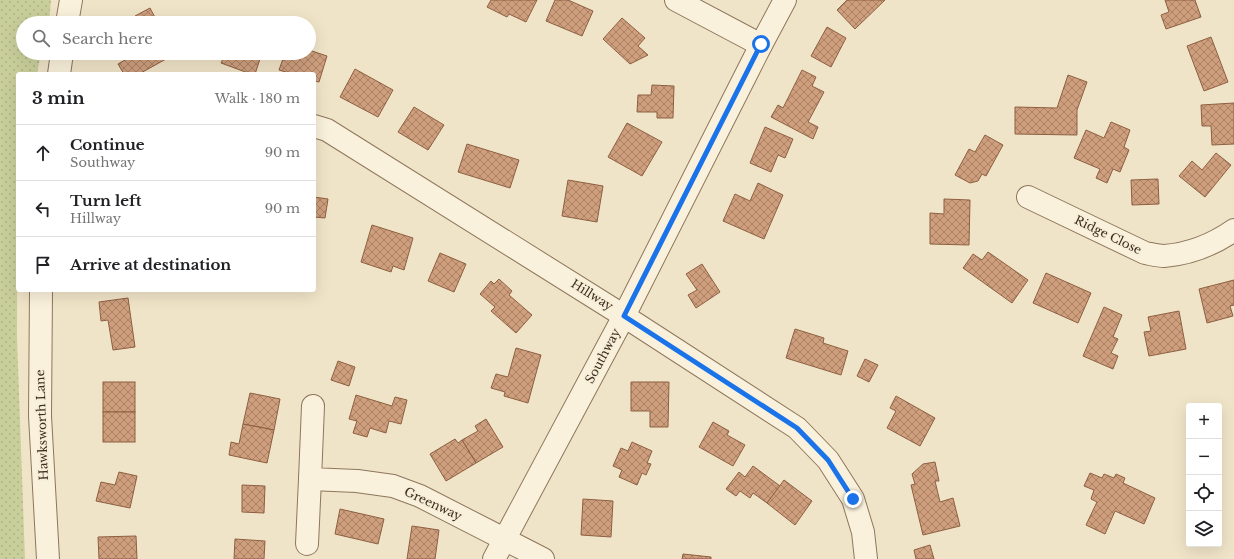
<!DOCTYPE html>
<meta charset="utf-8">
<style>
body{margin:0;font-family:"Libre Baskerville",serif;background:#f2f2f2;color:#202124}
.controls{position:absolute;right:12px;bottom:12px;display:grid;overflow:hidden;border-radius:4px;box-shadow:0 4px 16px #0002}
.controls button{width:36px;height:36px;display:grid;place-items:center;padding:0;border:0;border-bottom:1px solid #e0e0e0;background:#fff;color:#202124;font:20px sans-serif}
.stop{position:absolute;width:12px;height:12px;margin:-9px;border:3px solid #1a73e8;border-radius:50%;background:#fff}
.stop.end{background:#1a73e8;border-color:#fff;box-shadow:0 1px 4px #0008}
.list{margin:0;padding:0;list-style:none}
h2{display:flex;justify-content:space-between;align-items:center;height:52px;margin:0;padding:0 16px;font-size:17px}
h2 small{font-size:13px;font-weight:400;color:#757577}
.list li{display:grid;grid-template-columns:26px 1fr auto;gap:12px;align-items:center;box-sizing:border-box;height:56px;padding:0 16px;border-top:1px solid #e0e0e0}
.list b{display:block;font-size:15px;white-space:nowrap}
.list p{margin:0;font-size:13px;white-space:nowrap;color:#757577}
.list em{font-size:13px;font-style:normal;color:#757577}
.icon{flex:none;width:22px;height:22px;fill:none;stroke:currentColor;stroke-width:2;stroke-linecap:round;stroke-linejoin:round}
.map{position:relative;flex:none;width:1234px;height:559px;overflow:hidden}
.search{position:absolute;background:#fff;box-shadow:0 4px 16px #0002;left:16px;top:16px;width:300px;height:44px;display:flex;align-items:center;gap:10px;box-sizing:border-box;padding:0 14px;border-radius:22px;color:#757577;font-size:15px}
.panel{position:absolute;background:#fff;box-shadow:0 4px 16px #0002;left:16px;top:72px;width:300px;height:220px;border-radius:4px}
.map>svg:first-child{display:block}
</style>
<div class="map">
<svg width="1234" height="559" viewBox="0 0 1234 559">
<defs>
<pattern id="grass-dots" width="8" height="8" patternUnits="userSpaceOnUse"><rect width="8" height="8" fill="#c9cf9b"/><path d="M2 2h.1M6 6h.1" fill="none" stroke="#aeb285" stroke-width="1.8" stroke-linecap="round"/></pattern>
<pattern id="building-cross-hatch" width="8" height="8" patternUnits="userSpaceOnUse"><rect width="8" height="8" fill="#cf9f7d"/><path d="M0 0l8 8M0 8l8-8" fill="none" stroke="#a98266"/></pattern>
</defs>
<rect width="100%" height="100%" fill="#f0e4c8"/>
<!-- grass -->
<polygon fill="url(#grass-dots)" points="0,0 51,0 49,23 23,23 23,53 41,53 37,74 18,74 17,338 25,559 0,559"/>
<!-- building -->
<g fill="url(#building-cross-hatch)" stroke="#8d5f41">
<polygon points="491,0 537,0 526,22 509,14 507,17 487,7"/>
<polygon points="555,0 568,0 593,11 582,36 546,21"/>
<polygon points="847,0 885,0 855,29 837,10"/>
<polygon points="1165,0 1195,0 1201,17 1166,29 1161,15 1169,12"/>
<polygon points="150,8 158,23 137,23 138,22 135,16"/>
<polygon points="622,18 645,38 638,46 648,55 630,64 603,39"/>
<polygon points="827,27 846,38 831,67 811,56"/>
<polygon points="1211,37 1228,82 1204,91 1187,46"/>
<polygon points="309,50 327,56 319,82 314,81 314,74 292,74 279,70 285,53 309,53"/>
<polygon points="130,53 174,53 175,54 139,74 124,74 118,64 132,56"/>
<polygon points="215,53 262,53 255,74 251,74 221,63 223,59 214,55"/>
<polygon points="355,69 393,90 378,117 340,97"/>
<polygon points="802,70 816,77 812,86 824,92 808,122 818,127 813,139 771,117 778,105 783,108"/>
<polygon points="1068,75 1087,82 1077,110 1077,135 1015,134 1015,107 1057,108"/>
<polygon points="652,85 674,86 673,118 657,118 657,112 637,112 638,95 651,95"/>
<polygon points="1234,103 1234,144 1212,145 1211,126 1202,126 1201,105"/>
<polygon points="414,107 444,125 428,150 398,132"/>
<polygon points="1111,122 1130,130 1124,147 1129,150 1120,172 1113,169 1107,183 1096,178 1100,169 1074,158 1086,130 1104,138"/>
<polygon points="627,123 662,142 642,176 608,157"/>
<polygon points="765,127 793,139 785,158 778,155 771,172 750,163"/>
<polygon points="985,135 1003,145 986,176 982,174 978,181 970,183 955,175 969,149 975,152"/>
<polygon points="467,144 519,160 510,188 458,172"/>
<polygon points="1216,153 1231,165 1205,197 1179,176 1192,161 1202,170"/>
<polygon points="1158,179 1159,204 1132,205 1131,180"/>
<polygon points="568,180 603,186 597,222 562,216"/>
<polygon points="758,183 783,195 764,239 723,221 735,194 750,201"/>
<polygon points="314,197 328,199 325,218 314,217"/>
<polygon points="944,199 970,200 969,245 930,244 930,213 944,214"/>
<polygon points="372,225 413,238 404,270 393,266 391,272 361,262"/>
<polygon points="988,252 1028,280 1012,303 963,268 973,254 982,260"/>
<polygon points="440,253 466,264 454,292 428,281"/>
<polygon points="702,264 720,292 696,308 688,295 697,290 686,274"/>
<polygon points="1046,273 1091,293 1078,323 1033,303"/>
<polygon points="499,279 512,291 509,295 532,315 516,333 491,311 495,307 480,294 491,281 494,284"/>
<polygon points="1234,280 1234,305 1230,306 1233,316 1207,323 1199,289"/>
<polygon points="128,298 135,347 113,350 108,320 101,321 99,302"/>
<polygon points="1104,307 1122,315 1113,337 1118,339 1111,353 1118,356 1113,369 1083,356"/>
<polygon points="1179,311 1186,349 1149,356 1144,332 1151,331 1148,317"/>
<polygon points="795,329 824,338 823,343 848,351 841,375 786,358"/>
<polygon points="516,348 541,355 528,403 504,396 505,392 491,388 496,374 508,377"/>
<polygon points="865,359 878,365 869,382 857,376"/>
<polygon points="338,361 355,367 349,386 331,380"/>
<rect x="103" y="382" width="32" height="30"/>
<polygon points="631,382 669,382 668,427 650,427 650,411 631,411"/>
<polygon points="250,393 280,399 274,430 243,424"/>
<polygon points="356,395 392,406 395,397 407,400 401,424 389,421 386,433 370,428 367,437 353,433 357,421 349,419"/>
<polygon points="896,396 935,418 920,446 887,428 896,411 890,408"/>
<rect x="103" y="412" width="32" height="30"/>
<polygon points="486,419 503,447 476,463 462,440 478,431 475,426"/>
<polygon points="713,422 729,431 727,435 745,445 733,466 699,447"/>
<polygon points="243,424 274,430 267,463 229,455 231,442 239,444"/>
<polygon points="455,439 458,443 462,440 476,463 446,481 430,454"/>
<polygon points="632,442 652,451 647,463 651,464 646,475 642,473 637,485 619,477 622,470 613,466 621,448 628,451"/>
<polygon points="935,462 939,481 935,481 940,502 953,498 960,526 923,535 911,485 915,484 912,474 923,464"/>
<polygon points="753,466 780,486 767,503 753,493 750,498 740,491 736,496 726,489 739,472 745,477"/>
<polygon points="119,472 137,476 130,508 96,501 101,482 115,485"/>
<polygon points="1090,473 1102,478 1104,474 1114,478 1116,474 1125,478 1123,483 1155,498 1144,524 1115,511 1105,534 1086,525 1097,502 1091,499 1094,490 1084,486"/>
<polygon points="784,480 812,501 795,525 767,503"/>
<polygon points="242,485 265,486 264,513 242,512"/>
<polygon points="583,499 613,501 611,537 581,535"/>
<polygon points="340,509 384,519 378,544 335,534"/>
<polygon points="412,526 439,530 435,559 407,559"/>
<polygon points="136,536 137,559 99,559 98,537"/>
<polygon points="235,539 265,541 264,559 234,559"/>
<polygon points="930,545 934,559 916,559 914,550"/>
<polygon points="683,554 711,557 711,559 682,559"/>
</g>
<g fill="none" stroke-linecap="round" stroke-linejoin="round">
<defs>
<g id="minor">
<polyline points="676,0 761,45"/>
<polyline points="67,23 71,0"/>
<polyline points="59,74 62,53"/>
<polyline points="314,126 327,130 624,316 797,428 828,460 853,499 863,532 866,559"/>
<path d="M1028 197 1145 253C1151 254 1158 256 1164 256 1189 254 1214 244 1234 230"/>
<polyline points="41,290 40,416 48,559"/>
<polyline points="313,406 310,479 357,481 393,486 420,496 543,559"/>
<polyline points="307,544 310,479"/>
<polyline points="494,559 624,316 761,45 785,0"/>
</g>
</defs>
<!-- minor casing -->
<use href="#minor" stroke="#8d765c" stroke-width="24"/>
<!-- minor -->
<use href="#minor" stroke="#faf1dc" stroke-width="22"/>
</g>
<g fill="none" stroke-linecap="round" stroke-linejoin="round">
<!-- route -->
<polyline stroke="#1a73e8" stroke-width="5" points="761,44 624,316 797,428 828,460 853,499"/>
</g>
<g text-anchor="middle" stroke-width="3.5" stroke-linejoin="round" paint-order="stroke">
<!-- street labels -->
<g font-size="12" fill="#3d2e20" stroke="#f7eed8">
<text transform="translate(1108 235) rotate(26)" y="4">Ridge Close</text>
<text transform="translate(592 295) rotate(32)" y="4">Hillway</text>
<text transform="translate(603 356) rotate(-62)" y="4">Southway</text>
<text transform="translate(42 425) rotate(-92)" y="4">Hawksworth Lane</text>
<text transform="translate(433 504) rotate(25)" y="4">Greenway</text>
</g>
</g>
</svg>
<div class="controls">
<button>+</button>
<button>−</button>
<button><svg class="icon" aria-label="locate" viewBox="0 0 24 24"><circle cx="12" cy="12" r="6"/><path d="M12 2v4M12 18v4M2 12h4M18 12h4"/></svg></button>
<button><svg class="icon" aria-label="layers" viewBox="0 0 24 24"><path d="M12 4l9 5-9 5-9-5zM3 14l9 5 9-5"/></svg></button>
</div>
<div class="stop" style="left:761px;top:44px"></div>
<div class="stop end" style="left:853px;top:499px"></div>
<div class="search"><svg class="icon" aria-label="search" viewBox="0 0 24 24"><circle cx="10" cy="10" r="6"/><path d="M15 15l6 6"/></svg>Search here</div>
<section class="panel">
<h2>3 min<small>Walk · 180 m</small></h2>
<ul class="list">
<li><svg class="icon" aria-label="ahead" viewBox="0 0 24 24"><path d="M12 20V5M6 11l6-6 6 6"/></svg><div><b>Continue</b><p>Southway</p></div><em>90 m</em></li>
<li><svg class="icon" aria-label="left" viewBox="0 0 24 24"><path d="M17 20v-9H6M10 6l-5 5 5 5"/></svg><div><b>Turn left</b><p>Hillway</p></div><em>90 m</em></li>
<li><svg class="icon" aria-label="arrive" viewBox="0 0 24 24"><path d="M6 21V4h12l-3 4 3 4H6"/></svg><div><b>Arrive at destination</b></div></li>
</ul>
</section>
</div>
